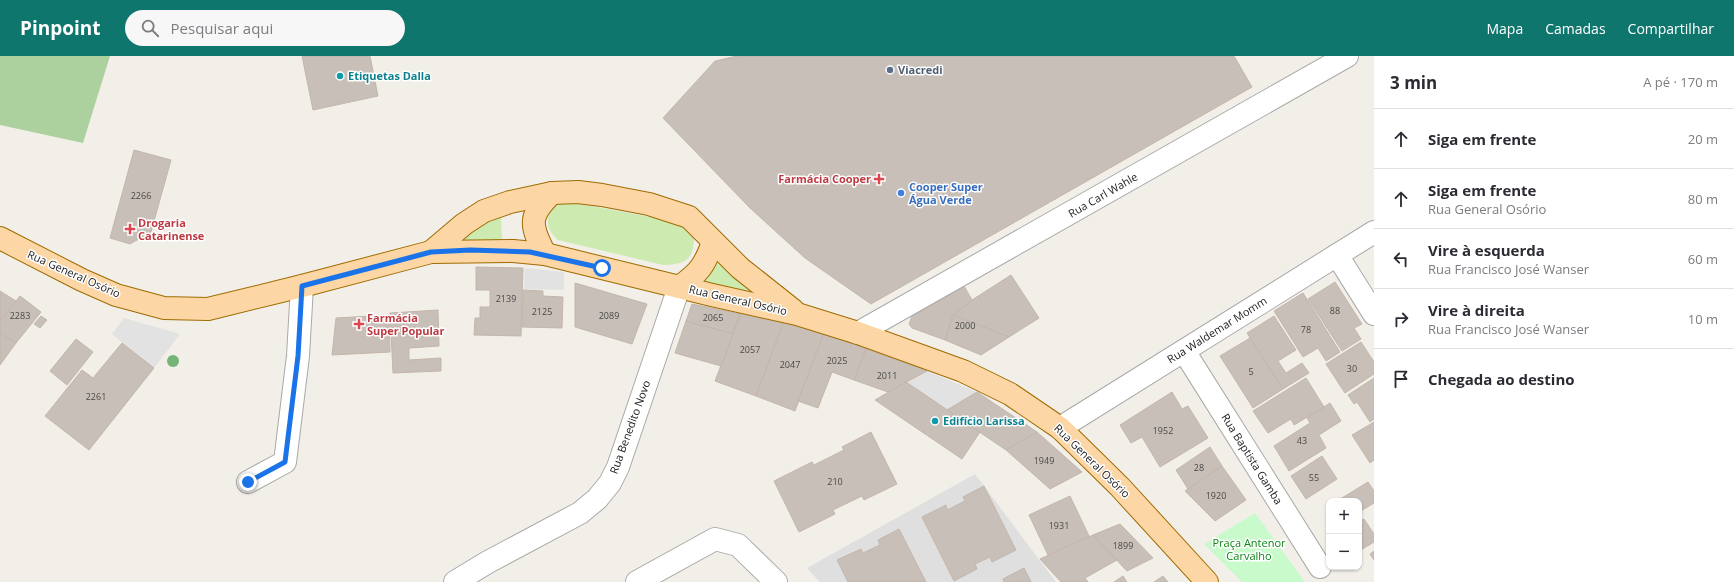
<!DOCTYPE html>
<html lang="pt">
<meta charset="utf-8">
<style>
body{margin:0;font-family:"Open Sans",sans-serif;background:#f7f7f7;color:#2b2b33}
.controls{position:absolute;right:12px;bottom:12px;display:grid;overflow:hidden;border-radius:8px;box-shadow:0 1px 3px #0004}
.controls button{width:36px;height:36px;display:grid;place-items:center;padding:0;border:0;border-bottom:1px solid #e1e1e2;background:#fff;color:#2b2b33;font:20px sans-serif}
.stop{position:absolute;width:12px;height:12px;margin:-9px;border:3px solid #1a73e8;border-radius:50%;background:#fff}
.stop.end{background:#1a73e8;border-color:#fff;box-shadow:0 1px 4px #0008}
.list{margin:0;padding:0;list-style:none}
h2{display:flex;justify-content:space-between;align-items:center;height:52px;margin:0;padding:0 16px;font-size:17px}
h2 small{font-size:13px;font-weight:400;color:#7c7c81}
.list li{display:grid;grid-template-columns:26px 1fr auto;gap:12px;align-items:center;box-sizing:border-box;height:60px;padding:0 16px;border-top:1px solid #e1e1e2}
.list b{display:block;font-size:15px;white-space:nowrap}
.list p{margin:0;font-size:13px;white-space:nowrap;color:#7c7c81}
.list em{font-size:13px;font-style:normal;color:#7c7c81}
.icon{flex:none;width:22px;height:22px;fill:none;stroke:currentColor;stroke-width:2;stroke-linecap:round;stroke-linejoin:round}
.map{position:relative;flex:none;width:1374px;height:526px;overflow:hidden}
header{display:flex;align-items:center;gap:24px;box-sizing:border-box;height:56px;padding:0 20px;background:#0f766e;color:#fff}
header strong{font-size:19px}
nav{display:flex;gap:22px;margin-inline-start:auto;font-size:14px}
.search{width:280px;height:36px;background:#f7f7f7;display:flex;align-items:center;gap:10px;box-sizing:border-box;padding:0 14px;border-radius:22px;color:#7c7c81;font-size:15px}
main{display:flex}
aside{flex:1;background:#fff}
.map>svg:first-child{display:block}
</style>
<header>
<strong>Pinpoint</strong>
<div class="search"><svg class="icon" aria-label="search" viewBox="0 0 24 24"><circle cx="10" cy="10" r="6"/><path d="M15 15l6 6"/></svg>Pesquisar aqui</div>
<nav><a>Mapa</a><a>Camadas</a><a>Compartilhar</a></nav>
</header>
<main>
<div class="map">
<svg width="1374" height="526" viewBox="0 0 1374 526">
<rect width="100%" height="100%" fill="#f2efe9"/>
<!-- residential -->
<polygon fill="#e0dfdf" points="975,418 1056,526 820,526 807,512"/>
<!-- grass -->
<g fill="#cdebb0">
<path d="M564 145 672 165 685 171 694 180C694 204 686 208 663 209L558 184C542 170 545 154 564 145Z"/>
<polygon points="501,161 502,184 458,185 487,164"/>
<polygon points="719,205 738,225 755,239 704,225"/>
</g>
<!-- forest -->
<polygon fill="#add19e" points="0,0 110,0 83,87 0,69"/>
<!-- park -->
<polygon fill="#c8facc" points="1255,457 1305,526 1242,526 1204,488"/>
<!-- parking -->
<g fill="#e2e2e2">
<polygon points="525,212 564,216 564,234 524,233"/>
<polygon points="124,262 180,278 154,312 112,278"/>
<polygon points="927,315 977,336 947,354 906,326"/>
</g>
<!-- building -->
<g fill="#c7bfb8" stroke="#c4b6ab">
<polygon points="302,0 370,0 378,40 313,54"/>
<polygon points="737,0 1234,0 1252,31 871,248 805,202 750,152 663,62 715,5"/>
<polygon points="134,94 171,104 151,176 130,188 110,182"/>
<polygon points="476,211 523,212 521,280 474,279 475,262 480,262 480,251 490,251 490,234 476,234"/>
<polygon points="1011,219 1039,262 1009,281 953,259 972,244"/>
<polygon points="1335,226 1362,268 1354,272 1361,283 1342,295 1308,243"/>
<polygon points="575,227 647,248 632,288 575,271"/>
<polygon points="964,230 972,244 953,259 945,284 912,272 909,268 912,260"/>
<polygon points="523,234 543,235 543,240 563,241 562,272 522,271"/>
<polygon points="0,235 16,245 0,265"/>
<polygon points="1303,237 1340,296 1326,305 1318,292 1303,301 1274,255"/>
<polygon points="20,240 41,256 16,287 0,277 0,265"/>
<polygon points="692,248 740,258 733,278 686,265"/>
<polygon points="438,254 439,290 409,292 409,304 441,302 441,315 393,317 390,257"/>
<polygon points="742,254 784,265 756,340 715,325"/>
<polygon points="389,259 390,296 332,299 336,262"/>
<polygon points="953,259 1009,281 981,299 945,284"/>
<polygon points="41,260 47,264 40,272 34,268"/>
<polygon points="1274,260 1296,294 1278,305 1286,317 1302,307 1309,317 1283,333 1247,277"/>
<polygon points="686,265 733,278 721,310 675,297"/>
<polygon points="784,265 824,277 795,355 756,340"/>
<polygon points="0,277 16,287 0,309"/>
<polygon points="824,277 866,293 854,324 832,316 818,352 798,345"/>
<polygon points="1250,282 1283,333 1253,352 1220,300"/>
<polygon points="76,283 93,296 67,329 50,315"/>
<polygon points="1361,286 1374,306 1374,318 1345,337 1326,308"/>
<polygon points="122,287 154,312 89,394 45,360 82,314 93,322"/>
<polygon points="866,293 927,315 888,336 854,324"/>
<polygon points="1306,322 1324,351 1294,369 1291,363 1268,377 1253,355"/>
<polygon points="1374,322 1374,363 1370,366 1357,346 1354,348 1348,339"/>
<polygon points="906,326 980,376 962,403 875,344"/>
<polygon points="977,336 1037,376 1006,394 947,354"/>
<polygon points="1172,336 1182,353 1188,350 1208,382 1160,411 1142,381 1131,387 1120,369"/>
<polygon points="1330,347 1341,365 1319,379 1326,392 1289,415 1274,390 1310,367 1307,362"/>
<polygon points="1374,366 1374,404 1370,407 1352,379"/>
<polygon points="871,376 897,428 864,444 862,440 833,454 835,458 799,476 774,425 812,406 814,409 844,394 842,391"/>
<polygon points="1037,376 1082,416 1050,433 1006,394"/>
<polygon points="1210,391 1222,410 1188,433 1176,414"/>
<polygon points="1322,400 1337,423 1306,443 1291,420"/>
<polygon points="1222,410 1246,444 1215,465 1185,435"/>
<polygon points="1368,426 1374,435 1374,447 1359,456 1359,445 1337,445"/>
<polygon points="984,430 1016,494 992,506 990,501 975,508 977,513 954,525 922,461 946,449 947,454 965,445 963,441"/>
<polygon points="1070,440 1089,480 1048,499 1029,459"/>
<polygon points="1364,463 1374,478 1374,486 1359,495 1359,466"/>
<polygon points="1120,468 1153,502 1127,515 1093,479"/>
<polygon points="899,473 926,526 848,526 837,504 861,493 863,497 880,489 878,484"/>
<polygon points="1093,479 1117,504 1085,522 1088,526 1061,526 1040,503"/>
<polygon points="1374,495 1374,504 1370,498"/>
<polygon points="1024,512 1031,526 1004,526 1003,523"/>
<polygon points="1123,520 1127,526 1114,526"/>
<polygon points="1163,520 1168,526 1154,526"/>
</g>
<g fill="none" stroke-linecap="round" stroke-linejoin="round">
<defs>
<g id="minor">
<polyline points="1337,199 1374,258"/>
<polyline points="858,277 1347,0"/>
<polyline points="1184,295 1320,511"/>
<polyline points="1060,372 1374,176"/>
<polyline points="248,426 285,406 298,300 302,230"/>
<polyline points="455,526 488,506 580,457 597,443 610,427 618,411 679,231"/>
<polyline points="637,526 715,483 738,489 776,526"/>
</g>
<g id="major">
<polyline points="0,182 82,224 116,239 164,252 208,253 302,230 431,196 513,195 545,198 712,239 797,258 858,277 963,315 1010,338 1060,372 1120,431 1207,526"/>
<polyline points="431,196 464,168 484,155 510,146 552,137 578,136 602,139 649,148 689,161 740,212 793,254"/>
<path d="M545 198C530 169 528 160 552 137"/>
<path d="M679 231C699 217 705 209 713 186"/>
</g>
</defs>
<!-- minor casing -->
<use href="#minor" stroke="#a9a9a9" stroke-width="24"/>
<!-- major casing -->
<use href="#major" stroke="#a06b00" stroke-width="24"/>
<!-- minor -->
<use href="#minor" stroke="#fff" stroke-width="22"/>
<!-- major -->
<use href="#major" stroke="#fcd6a4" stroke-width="22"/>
</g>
<!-- trees -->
<circle fill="#74b475" cx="173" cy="305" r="6"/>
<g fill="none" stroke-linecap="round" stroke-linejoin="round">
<!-- route -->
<polyline stroke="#1a73e8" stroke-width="5" points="248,426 285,406 298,300 302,230 431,196 470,194 530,196 602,212"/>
</g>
<!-- markers -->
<circle fill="#5c6f8a" stroke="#fff" stroke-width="1.5" cx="890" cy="14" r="4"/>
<g fill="#0f9aa8" stroke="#fff" stroke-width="1.5">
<circle cx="340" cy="20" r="4"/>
<circle cx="935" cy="365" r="4"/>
</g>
<g fill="#e0444e" stroke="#fff" stroke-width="1.5">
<path d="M877 117h4v4h4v4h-4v4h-4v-4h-4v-4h4z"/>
<path d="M128 167h4v4h4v4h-4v4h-4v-4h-4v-4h4z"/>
<path d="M357 262h4v4h4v4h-4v4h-4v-4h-4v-4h4z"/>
</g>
<circle fill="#3f7fe0" stroke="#fff" stroke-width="1.5" cx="901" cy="137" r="4"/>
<g text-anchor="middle" stroke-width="3" stroke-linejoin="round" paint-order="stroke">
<!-- number labels -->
<g font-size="9" fill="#4b4948">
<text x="141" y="143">2266</text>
<text x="506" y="246">2139</text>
<text x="1335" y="258">88</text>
<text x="542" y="259">2125</text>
<text x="20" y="263">2283</text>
<text x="609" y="263">2089</text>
<text x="713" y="265">2065</text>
<text x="965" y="273">2000</text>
<text x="1306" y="277">78</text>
<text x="750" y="297">2057</text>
<text x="837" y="308">2025</text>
<text x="790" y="312">2047</text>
<text x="1352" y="316">30</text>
<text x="1251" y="319">5</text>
<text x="887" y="323">2011</text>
<text x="96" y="344">2261</text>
<text x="1163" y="378">1952</text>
<text x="1302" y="388">43</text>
<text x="1044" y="408">1949</text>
<text x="1199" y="415">28</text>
<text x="1314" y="425">55</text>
<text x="835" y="429">210</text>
<text x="1216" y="443">1920</text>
<text x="1059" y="473">1931</text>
<text x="1123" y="493">1899</text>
</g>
<!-- service labels -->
<g font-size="11" font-weight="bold" fill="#4e5e75" stroke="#fff" text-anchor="start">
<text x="898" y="18">Viacredi</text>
</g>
<!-- culture labels -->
<g font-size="11" font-weight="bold" fill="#0d838f" stroke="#fff" text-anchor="start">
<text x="348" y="24">Etiquetas Dalla</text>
<text x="943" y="369">Edifício Larissa</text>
</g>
<!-- health labels -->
<g font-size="11" font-weight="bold" fill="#be3a42" stroke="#fff" text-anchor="start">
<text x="871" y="127" text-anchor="end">Farmácia Cooper</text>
<text x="138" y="171">Drogaria<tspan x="138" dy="13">Catarinense</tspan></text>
<text x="367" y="266">Farmácia<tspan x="367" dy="13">Super Popular</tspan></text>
</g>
<!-- shop labels -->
<g font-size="11" font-weight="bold" fill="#366cbe" stroke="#fff" text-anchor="start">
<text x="909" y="135">Cooper Super<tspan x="909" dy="13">Água Verde</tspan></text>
</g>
<!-- street labels -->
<g font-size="11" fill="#222" stroke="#fff">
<text transform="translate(1103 139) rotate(-30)" y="4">Rua Carl Wahle</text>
<text transform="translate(74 218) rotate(24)" y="4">Rua General Osório</text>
<text transform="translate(738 244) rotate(13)" y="4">Rua General Osório</text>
<text transform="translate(1217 274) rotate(-32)" y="4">Rua Waldemar Momm</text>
<text transform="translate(630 371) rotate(-70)" y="4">Rua Benedito Novo</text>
<text transform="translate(1252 403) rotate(58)" y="4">Rua Baptista Gamba</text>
<text transform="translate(1092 405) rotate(44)" y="4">Rua General Osório</text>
</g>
<!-- park labels -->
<g font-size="11" fill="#0c8416" stroke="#fff">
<text x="1249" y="491">Praça Antenor<tspan x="1249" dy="13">Carvalho</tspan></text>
</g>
</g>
</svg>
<div class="controls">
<button>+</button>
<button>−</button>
</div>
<div class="stop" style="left:602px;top:212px"></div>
<div class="stop end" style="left:248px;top:426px"></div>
</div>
<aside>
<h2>3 min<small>A pé · 170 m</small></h2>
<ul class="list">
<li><svg class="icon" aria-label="ahead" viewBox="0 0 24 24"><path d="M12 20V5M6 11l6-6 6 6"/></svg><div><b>Siga em frente</b></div><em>20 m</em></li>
<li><svg class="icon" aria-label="ahead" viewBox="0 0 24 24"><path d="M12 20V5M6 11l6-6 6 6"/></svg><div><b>Siga em frente</b><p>Rua General Osório</p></div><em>80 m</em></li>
<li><svg class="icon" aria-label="left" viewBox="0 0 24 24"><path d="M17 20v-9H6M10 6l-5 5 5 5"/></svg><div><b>Vire à esquerda</b><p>Rua Francisco José Wanser</p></div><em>60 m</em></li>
<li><svg class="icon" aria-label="right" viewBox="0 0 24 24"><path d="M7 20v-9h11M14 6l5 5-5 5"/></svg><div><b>Vire à direita</b><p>Rua Francisco José Wanser</p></div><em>10 m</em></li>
<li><svg class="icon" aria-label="arrive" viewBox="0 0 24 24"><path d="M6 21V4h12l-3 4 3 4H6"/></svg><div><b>Chegada ao destino</b></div></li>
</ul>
</aside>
</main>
